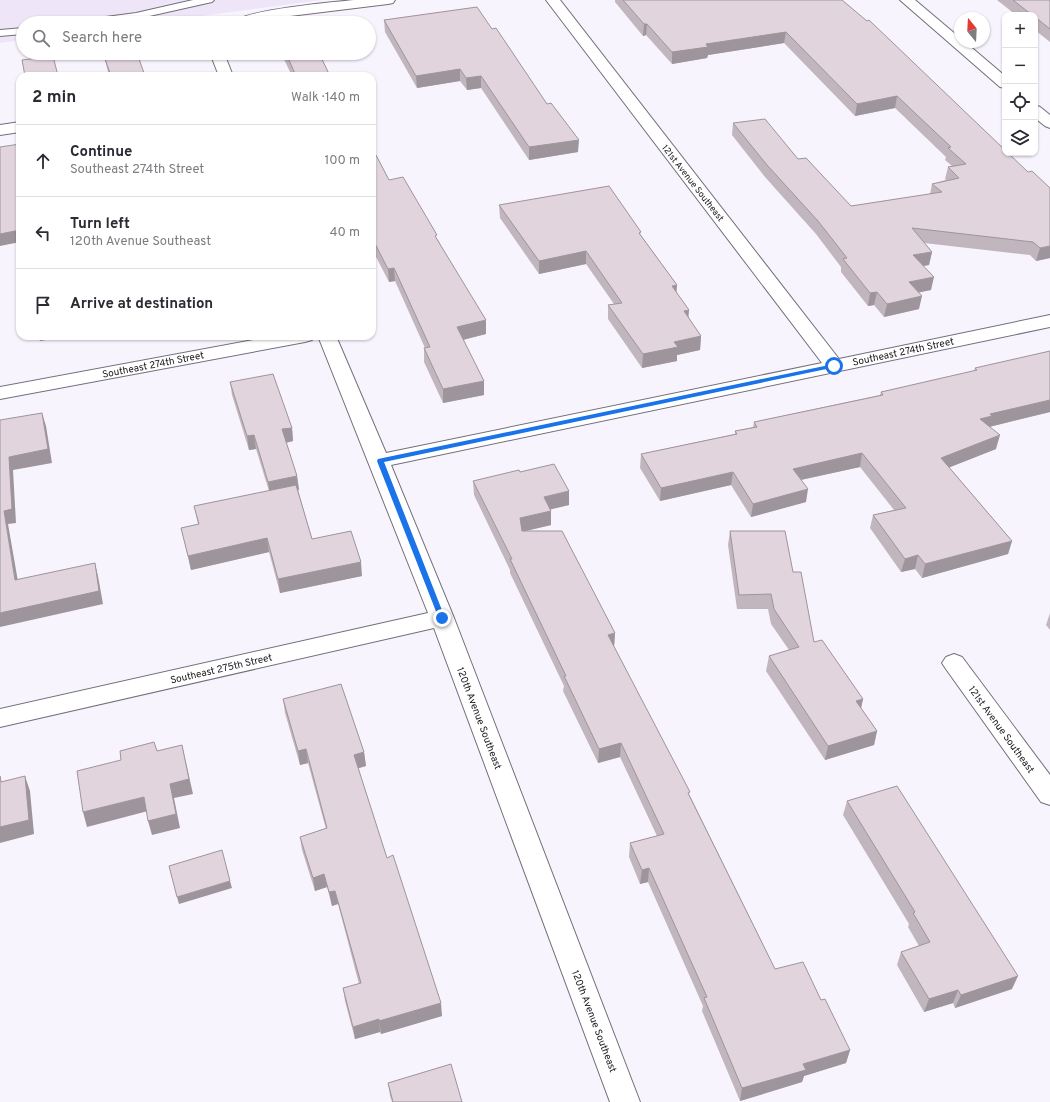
<!DOCTYPE html>
<meta charset="utf-8">
<style>
body{margin:0;font-family:Overpass,sans-serif;background:#f2f2f3;color:#2b2b33}
.controls{position:absolute;right:12px;top:12px;display:grid;overflow:hidden;border-radius:8px;box-shadow:0 1px 3px #0004}
.controls button{width:36px;height:36px;display:grid;place-items:center;padding:0;border:0;border-bottom:1px solid #e1e1e2;background:#fff;color:#2b2b33;font:20px sans-serif}
.compass{position:absolute;left:954px;top:12px;width:36px;height:36px;border-radius:50%;background:#fff;box-shadow:0 1px 3px #0004;rotate:342deg}
.stop{position:absolute;width:12px;height:12px;margin:-9px;border:3px solid #1a73e8;border-radius:50%;background:#fff}
.stop.end{background:#1a73e8;border-color:#fff;box-shadow:0 1px 4px #0008}
.list{margin:0;padding:0;list-style:none}
h2{display:flex;justify-content:space-between;align-items:center;height:52px;margin:0;padding:0 16px;font-size:17px}
h2 small{font-size:13px;font-weight:400;color:#7c7c81}
.list li{display:grid;grid-template-columns:26px 1fr auto;gap:12px;align-items:center;box-sizing:border-box;height:72px;padding:0 16px;border-top:1px solid #e1e1e2}
.list b{display:block;font-size:15px;white-space:nowrap}
.list p{margin:0;font-size:13px;white-space:nowrap;color:#7c7c81}
.list em{font-size:13px;font-style:normal;color:#7c7c81}
.icon{flex:none;width:22px;height:22px;fill:none;stroke:currentColor;stroke-width:2;stroke-linecap:round;stroke-linejoin:round}
.map{position:relative;flex:none;width:1050px;height:1102px;overflow:hidden}
.search{position:absolute;background:#fff;box-shadow:0 1px 3px #0004;left:16px;top:16px;width:360px;height:44px;display:flex;align-items:center;gap:10px;box-sizing:border-box;padding:0 14px;border-radius:22px;color:#7c7c81;font-size:15px}
.panel{position:absolute;background:#fff;box-shadow:0 1px 3px #0004;left:16px;top:72px;width:360px;height:268px;border-radius:12px}
.map>svg:first-child{display:block}
</style>
<div class="map">
<svg width="1050" height="1102" viewBox="0 0 1050 1102">
<rect width="100%" height="100%" fill="#f8f4fe"/>
<!-- built -->
<polygon fill="#efe5f9" points="0,0 322,0 149,23 23,23 23,40 0,43"/>
<g fill="none" stroke-linecap="round" stroke-linejoin="round">
<defs>
<g id="lane">
<polygon points="193,0 214,0 212,2 136,19 109,23 77,23 79,21 83,20 136,13"/>
<polygon points="23,28 23,34 0,36 0,30"/>
</g>
<g id="street">
<path d="M354 0H395L393 3 388 4 282 17 252 23H232C241 10 335 2 354 0Z"/>
<polygon points="546,0 560,0 839,359 1050,315 1050,327 391,465 454,618 640,1102 610,1102 434,628 0,727 0,709 428,613 318,336 336,336 386,453 822,363"/>
<polygon points="900,0 915,0 960,38 960,42 965,42 1005,76 1005,88 1000,87"/>
<polygon points="210,53 224,53 233,76 219,76"/>
<polygon points="1035,105 1040,107 1050,115 1050,128 1045,126 1035,118"/>
<polygon points="20,122 20,132 0,135 0,125"/>
<polygon points="275,336 314,336 312,340 305,342 0,399 0,387"/>
<polygon points="954,654 962,657 1050,775 1050,805 1041,802 946,669 942,663 946,657"/>
</g>
</defs>
<!-- lane casing -->
<use href="#lane" stroke="#746f7a" stroke-width="2"/>
<!-- street casing -->
<use href="#street" stroke="#746f7a" stroke-width="2"/>
<!-- lane -->
<use href="#lane" fill="#fff" fill-rule="evenodd"/>
<!-- street -->
<use href="#street" fill="#fff" fill-rule="evenodd"/>
</g>
<!-- wall -->
<g fill="#c2b6be">
<polygon points="615,0 842,0 1050,258 1036,261 1030,255 924,243 932,252 929,265 923,266 931,290 919,292 919,309 884,317 874,305 868,306 841,272 841,267 816,234 765,177 732,135 733,123 798,159 851,206 930,194 932,184 946,180 945,179 948,167 952,166 945,160 946,157 895,108 855,116 784,43 708,55 707,58 672,64 646,35 643,36 615,2"/>
<polygon points="997,0 1050,0 1050,42 1035,30 1035,15 1016,15"/>
<polygon points="384,20 492,29 578,152 529,160 481,88 467,90 460,81 417,88 385,32"/>
<polygon points="281,53 319,53 330,76 292,76"/>
<polygon points="104,56 145,76 109,76"/>
<polygon points="372,156 389,180 438,240 486,334 463,340 484,395 443,403 424,362 424,348 425,348 395,281 389,282 372,249"/>
<polygon points="499,205 641,232 640,234 677,285 676,292 689,318 701,336 700,350 677,355 677,361 642,368 608,319 608,305 614,304 586,264 539,274 500,218"/>
<polygon points="975,368 1050,412 989,427 996,449 949,467 1012,541 1008,554 922,578 915,569 901,572 870,528 873,515 894,510 860,467 801,480 806,502 751,517 731,485 660,501 640,468 641,454 735,434 735,431 753,427 754,422 880,395 881,392 974,371"/>
<polygon points="230,382 292,428 293,441 286,443 297,476 299,490 298,490 312,539 362,576 280,593 269,552 191,570 181,528 198,524 194,506 269,491 256,449 249,450 232,395"/>
<polygon points="520,472 569,505 550,509 551,525 526,531 615,633 614,647 690,796 775,969 821,1000 850,1050 846,1063 804,1076 802,1082 740,1101 702,1011 703,1006 648,882 640,884 629,857 630,843 657,836 620,757 598,763 563,691 564,686 510,573 510,570 474,495 473,481"/>
<polygon points="730,531 793,572 814,642 863,699 861,708 877,731 874,745 825,760 766,671 769,656 789,650 771,624 768,609 737,609 728,545"/>
<polygon points="1050,613 1050,630 1046,625"/>
<polygon points="283,699 364,752 366,766 358,768 387,858 442,1016 381,1034 380,1032 355,1039 345,1001 343,988 359,984 338,904 332,906 327,887 315,891 302,850 300,837 326,829 308,763 300,765 285,713"/>
<polygon points="847,801 1012,989 955,1008 953,1003 924,1012 897,965 901,952 919,946 908,927 909,924 843,815"/>
<polygon points="388,1083 462,1102 392,1102 390,1096"/>
</g>
<!-- shaded-wall -->
<g fill="#9e949b">
<polygon points="644,24 647,24 646,35 643,36"/>
<polygon points="786,32 784,43 708,55 707,58 672,64 672,52 706,44"/>
<polygon points="460,69 460,81 417,88 416,76"/>
<polygon points="481,76 481,88 467,90 466,78"/>
<polygon points="897,96 895,108 855,116 857,104"/>
<polygon points="579,140 578,152 529,160 529,147"/>
<polygon points="20,230 20,242 0,246 0,234"/>
<polygon points="1050,246 1050,258 1036,261 1040,248"/>
<polygon points="586,251 586,264 539,274 539,261"/>
<polygon points="932,252 929,265 910,268 913,255"/>
<polygon points="394,268 395,281 389,282 388,269"/>
<polygon points="934,277 931,290 907,295 909,282"/>
<polygon points="677,285 676,298 672,286"/>
<polygon points="877,292 874,305 868,306 870,293"/>
<polygon points="922,296 919,309 884,317 887,304"/>
<polygon points="689,310 688,324 684,311"/>
<polygon points="486,320 486,334 458,341 457,327"/>
<polygon points="38,336 68,336 40,341"/>
<polygon points="701,336 700,350 677,355 677,361 642,368 643,354 674,342"/>
<polygon points="484,381 484,395 443,403 443,389"/>
<polygon points="1050,400 1050,412 989,427 980,419 990,414"/>
<polygon points="42,413 46,426 52,463 13,470 16,523 8,524 20,593 15,580 4,511 9,457"/>
<polygon points="292,428 293,441 284,443 282,429"/>
<polygon points="254,435 256,449 249,450 247,436"/>
<polygon points="1000,435 996,449 938,472 941,458"/>
<polygon points="862,453 860,467 791,482 793,469"/>
<polygon points="733,472 731,485 660,501 661,488"/>
<polygon points="297,476 299,490 270,496 268,482"/>
<polygon points="808,489 806,502 751,517 753,504"/>
<polygon points="569,491 569,505 544,511 544,497"/>
<polygon points="551,511 551,525 521,532 520,518"/>
<polygon points="267,538 269,552 191,570 188,556"/>
<polygon points="1012,541 1008,554 922,578 925,564"/>
<polygon points="918,555 915,569 901,572 905,559"/>
<polygon points="361,562 362,576 280,593 278,579"/>
<polygon points="95,563 98,576 103,604 0,627 0,613"/>
<polygon points="615,633 614,647 608,635"/>
<polygon points="863,699 860,713 856,701"/>
<polygon points="877,731 874,745 825,760 828,746"/>
<polygon points="621,743 620,757 598,763 599,749"/>
<polygon points="182,745 193,794 174,798 180,828 152,835 148,821"/>
<polygon points="306,749 308,763 300,765 298,751"/>
<polygon points="364,752 366,766 356,769 354,755"/>
<polygon points="25,776 30,791 34,834 0,843 0,827"/>
<polygon points="144,797 148,811 87,827 83,812"/>
<polygon points="649,868 648,882 640,884 642,870"/>
<polygon points="324,874 327,887 315,891 313,878"/>
<polygon points="230,881 232,888 179,904 177,897"/>
<polygon points="335,891 338,904 332,906 329,892"/>
<polygon points="1018,976 1012,989 955,1008 961,995"/>
<polygon points="958,990 953,1003 924,1012 929,999"/>
<polygon points="441,1003 442,1016 381,1034 379,1021"/>
<polygon points="379,1019 380,1032 355,1039 353,1027"/>
<polygon points="850,1050 846,1063 804,1076 802,1082 740,1101 742,1088 803,1064"/>
</g>
<!-- building -->
<g fill="#e1d4dd" stroke="#9e949b">
<polygon points="623,0 842,0 867,21 869,20 1005,150 1005,153 1008,153 1028,172 1032,171 1050,188 1050,246 1040,248 1033,242 912,228 932,252 913,255 934,277 909,282 922,296 887,304 877,292 870,293 843,259 847,258 818,221 767,165 733,123 765,119 798,159 806,158 851,206 942,192 932,184 959,178 948,167 966,164 948,148 951,147 897,96 857,104 786,32 706,44 708,47 672,52 647,24 644,24"/>
<polygon points="1013,0 1050,0 1050,29 1035,17 1035,15 1032,15"/>
<polygon points="477,7 492,29 496,28 502,37 547,104 551,103 579,140 529,147 481,76 466,78 460,69 416,76 384,20"/>
<polygon points="302,20 304,23 279,23"/>
<polygon points="121,53 137,53 145,76 111,76 104,56"/>
<polygon points="286,53 319,53 330,76 296,76"/>
<polygon points="53,56 58,76 25,76 22,60"/>
<polygon points="20,144 20,230 0,234 0,147"/>
<polygon points="376,155 389,180 403,177 437,235 435,236 486,320 457,327 484,381 443,389 424,348 430,347 394,268 388,269 372,238 372,156"/>
<polygon points="609,186 641,232 639,233 677,285 672,286 689,310 684,311 701,336 674,342 678,347 643,354 608,305 622,303 586,251 539,261 499,205"/>
<polygon points="1050,351 1050,400 990,414 992,416 980,419 1000,435 941,458 1012,541 925,564 918,555 905,559 873,515 906,508 862,453 793,469 808,489 753,504 733,472 661,488 641,454 737,434 735,431 757,427 754,422 883,395 881,392 977,370 975,368"/>
<polygon points="273,374 292,428 282,429 297,476 268,482 254,435 247,436 230,382"/>
<polygon points="42,413 48,449 9,457 12,509 4,511 15,580 95,563 99,591 0,613 0,420"/>
<polygon points="554,464 569,491 544,497 551,511 520,518 522,531 562,531 615,633 608,635 690,792 688,793 775,969 803,962 821,1000 825,999 850,1050 803,1064 806,1070 742,1088 704,998 707,997 649,868 642,870 630,843 664,834 621,743 599,749 564,676 566,676 510,559 512,559 473,481 519,470 520,472"/>
<polygon points="296,485 312,539 351,531 361,562 278,579 267,538 188,556 181,528 199,524 194,506"/>
<polygon points="730,531 785,531 793,572 801,572 814,642 822,640 863,699 856,701 877,731 828,746 769,656 799,647 774,609 771,594 739,595"/>
<polygon points="341,684 364,752 354,755 387,858 393,855 441,1003 379,1021 379,1019 353,1027 343,988 361,983 335,891 329,892 324,874 313,878 300,837 327,828 306,749 298,751 283,699"/>
<polygon points="154,742 157,751 182,745 189,779 170,784 176,814 148,821 144,797 83,812 77,771 121,760 120,751"/>
<polygon points="0,776 1,782 25,776 29,820 0,827"/>
<polygon points="897,786 1018,976 961,995 958,990 929,999 901,952 930,942 913,913 915,912 847,801"/>
<polygon points="222,850 230,881 177,897 169,866"/>
<polygon points="451,1064 462,1102 393,1102 388,1083"/>
</g>
<!-- route -->
<polygon fill="#1a73e8" points="834,364 836,364 836,367 384,462 445,618 444,619 439,619 377,461 378,459"/>
<g text-anchor="middle" stroke-width="3" stroke-linejoin="round" paint-order="stroke">
<!-- far-street labels -->
<g font-size="9" fill="#19171c" stroke="#fff">
<text transform="translate(693 183) rotate(52)" y="3">121st Avenue Southeast</text>
</g>
<!-- street labels -->
<g font-size="10" fill="#19171c" stroke="#fff">
<text transform="translate(903 351) rotate(-12)" y="4">Southeast 274th Street</text>
<text transform="translate(153 364) rotate(-11)" y="4">Southeast 274th Street</text>
<text transform="translate(221 668) rotate(-13)" y="4">Southeast 275th Street</text>
<text transform="translate(480 718) rotate(69)" y="4">120th Avenue Southeast</text>
<text transform="translate(1002 729) rotate(54)" y="4">121st Avenue Southeast</text>
<text transform="translate(595 1021) rotate(69)" y="4">120th Avenue Southeast</text>
</g>
</g>
</svg>
<div class="controls">
<button>+</button>
<button>−</button>
<button><svg class="icon" aria-label="locate" viewBox="0 0 24 24"><circle cx="12" cy="12" r="6"/><path d="M12 2v4M12 18v4M2 12h4M18 12h4"/></svg></button>
<button><svg class="icon" aria-label="layers" viewBox="0 0 24 24"><path d="M12 4l9 5-9 5-9-5zM3 14l9 5 9-5"/></svg></button>
</div>
<svg class="compass" viewBox="-18 -18 36 36"><path d="M0-13l5 13h-10z" fill="#e53935"/><path d="M0 13l5-13h-10z" fill="#7c7c81"/></svg>
<div class="stop" style="left:834px;top:366px"></div>
<div class="stop end" style="left:442px;top:618px"></div>
<div class="search"><svg class="icon" aria-label="search" viewBox="0 0 24 24"><circle cx="10" cy="10" r="6"/><path d="M15 15l6 6"/></svg>Search here</div>
<section class="panel">
<h2>2 min<small>Walk · 140 m</small></h2>
<ul class="list">
<li><svg class="icon" aria-label="ahead" viewBox="0 0 24 24"><path d="M12 20V5M6 11l6-6 6 6"/></svg><div><b>Continue</b><p>Southeast 274th Street</p></div><em>100 m</em></li>
<li><svg class="icon" aria-label="left" viewBox="0 0 24 24"><path d="M17 20v-9H6M10 6l-5 5 5 5"/></svg><div><b>Turn left</b><p>120th Avenue Southeast</p></div><em>40 m</em></li>
<li><svg class="icon" aria-label="arrive" viewBox="0 0 24 24"><path d="M6 21V4h12l-3 4 3 4H6"/></svg><div><b>Arrive at destination</b></div></li>
</ul>
</section>
</div>
